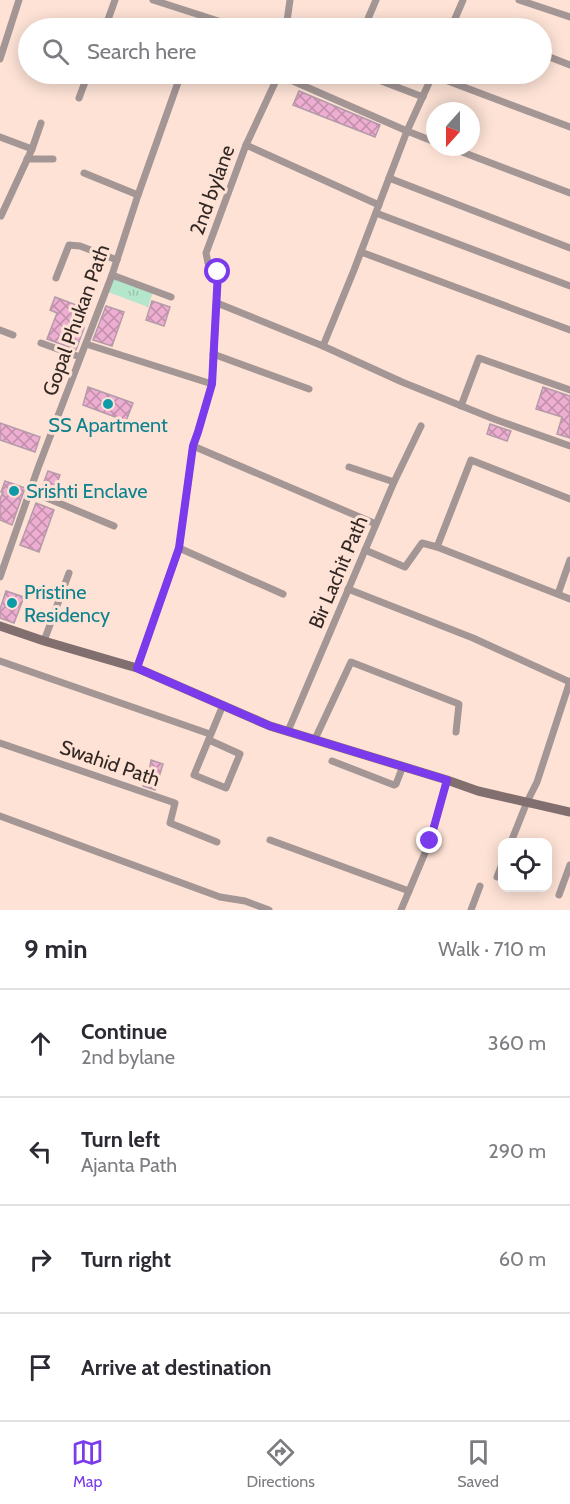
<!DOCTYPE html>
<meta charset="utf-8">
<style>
body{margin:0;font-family:Cabin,sans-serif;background:#f2f2f3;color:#2b2b33}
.controls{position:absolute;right:18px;bottom:18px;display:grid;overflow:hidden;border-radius:12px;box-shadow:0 3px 15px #0003}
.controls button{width:54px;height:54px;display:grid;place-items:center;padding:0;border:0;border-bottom:2px solid #e1e1e2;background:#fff;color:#2b2b33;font:30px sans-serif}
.compass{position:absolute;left:426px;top:102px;width:54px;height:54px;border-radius:50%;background:#fff;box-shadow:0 3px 15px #0003;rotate:201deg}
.stop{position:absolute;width:18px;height:18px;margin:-14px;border:4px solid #7c3aed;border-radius:50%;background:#fff}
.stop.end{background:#7c3aed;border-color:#fff;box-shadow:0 2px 6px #0008}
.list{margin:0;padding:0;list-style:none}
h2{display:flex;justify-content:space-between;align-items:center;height:78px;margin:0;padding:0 24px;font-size:26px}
h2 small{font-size:20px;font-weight:400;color:#7c7c81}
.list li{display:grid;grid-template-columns:39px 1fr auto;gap:18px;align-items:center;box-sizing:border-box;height:108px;padding:0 24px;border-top:2px solid #e1e1e2}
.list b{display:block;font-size:22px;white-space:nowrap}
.list p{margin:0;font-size:20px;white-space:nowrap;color:#7c7c81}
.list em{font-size:20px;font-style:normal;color:#7c7c81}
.icon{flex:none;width:33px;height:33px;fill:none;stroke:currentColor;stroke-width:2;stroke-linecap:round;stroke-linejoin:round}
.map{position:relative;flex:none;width:570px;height:910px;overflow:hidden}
.search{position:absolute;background:#fff;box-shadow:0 3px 15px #0003;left:18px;right:18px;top:18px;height:66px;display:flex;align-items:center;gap:15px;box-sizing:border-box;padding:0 21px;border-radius:33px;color:#7c7c81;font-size:22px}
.sheet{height:510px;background:#fff}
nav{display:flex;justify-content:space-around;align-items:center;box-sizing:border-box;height:84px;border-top:2px solid #e1e1e2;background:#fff;font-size:16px;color:#7c7c81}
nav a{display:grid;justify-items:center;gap:3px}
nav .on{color:#7c3aed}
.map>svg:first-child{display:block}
</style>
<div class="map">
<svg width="570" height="910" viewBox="0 0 570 910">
<defs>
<pattern id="grass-tufts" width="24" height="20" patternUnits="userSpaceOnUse" patternTransform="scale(1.5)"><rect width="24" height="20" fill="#b4e6cc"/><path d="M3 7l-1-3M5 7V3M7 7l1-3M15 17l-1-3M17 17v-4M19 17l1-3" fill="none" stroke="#9bc5af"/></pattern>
<pattern id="building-cross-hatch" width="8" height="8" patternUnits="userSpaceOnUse" patternTransform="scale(1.5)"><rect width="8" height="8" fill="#eeaed2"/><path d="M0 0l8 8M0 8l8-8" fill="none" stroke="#c18eaa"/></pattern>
</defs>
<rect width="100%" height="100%" fill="#fde2d5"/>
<!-- grass -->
<polygon fill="url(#grass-tufts)" points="113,278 153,292 148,307 108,292"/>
<!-- building -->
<g fill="url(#building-cross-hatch)" stroke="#b49ba9" stroke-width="1.5">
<polygon points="299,91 380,125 375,137 293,105"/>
<polygon points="55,297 76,305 70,322 84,328 76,350 47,339 57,313 50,310"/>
<polygon points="152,301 170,307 164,326 146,320"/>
<polygon points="106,306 124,312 112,346 93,340"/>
<polygon points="88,387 133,403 126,421 83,405"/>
<polygon points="543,387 570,396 570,438 557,434 562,417 536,409"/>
<polygon points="0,423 40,437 35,452 0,440"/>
<polygon points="490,424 511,431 507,441 487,434"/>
<polygon points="48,471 60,475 54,491 42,487"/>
<polygon points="5,481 25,488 12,525 0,520 0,499 3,492 1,492"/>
<polygon points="36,503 54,510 39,552 20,545"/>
<polygon points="6,591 24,597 14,623 0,618 0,609"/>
<polygon points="151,760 163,764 155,790 143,786 147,772 149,773"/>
</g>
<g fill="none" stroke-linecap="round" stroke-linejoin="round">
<!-- street -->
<g stroke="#a39695" stroke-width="7">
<polyline points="153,0 240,28"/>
<polyline points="519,0 570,17"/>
<polyline points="454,22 472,28"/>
<polyline points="105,28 115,0"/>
<polyline points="197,28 202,16"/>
<polyline points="286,28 290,0"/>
<polyline points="364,28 376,0"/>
<polyline points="451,28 463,0"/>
<polyline points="542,54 570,65"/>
<polyline points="0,59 19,0"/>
<polyline points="363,74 423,97"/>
<polyline points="279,75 407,131 435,142"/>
<polyline points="432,75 570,127"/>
<polyline points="79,98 88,74"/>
<polyline points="0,137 32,149"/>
<polyline points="246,145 379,205"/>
<polyline points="449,147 570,193"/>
<polyline points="27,159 53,159"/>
<polyline points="84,173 138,195"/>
<polyline points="389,178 570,248"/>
<polyline points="376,213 570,286"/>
<polyline points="1,216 32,149 41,123"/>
<polyline points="361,252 570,330"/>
<polyline points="112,275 171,297"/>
<polyline points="56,278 69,245 80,246 117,260"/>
<polyline points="217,303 323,346 402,382 494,419 570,446"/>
<polyline points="0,330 13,335"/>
<polyline points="41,343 80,357"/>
<polyline points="86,344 212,384"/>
<polyline points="323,346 354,270 407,131 433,74"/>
<polyline points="213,354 309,389"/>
<polyline points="461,406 479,358 570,390"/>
<polyline points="193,446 376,524"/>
<polyline points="349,467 394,482"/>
<polyline points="30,491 114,526"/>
<polyline points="437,547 471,460 570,499"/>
<polyline points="179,548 283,594"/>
<polyline points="365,550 405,567 422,543 437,547 570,599"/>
<polyline points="0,577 38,468 112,275 138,195 181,74"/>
<polyline points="348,589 473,638 570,682"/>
<polyline points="558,594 570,560"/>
<polyline points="44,641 69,573"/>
<polyline points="0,661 207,733"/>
<polyline points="137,668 179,548 193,446 198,432 212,384 218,272 208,263 206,253 246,145 279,74"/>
<polyline points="288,731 394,482 421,426"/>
<polyline points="315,739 351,662 459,704 456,732"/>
<polyline points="209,740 240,754 226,788 194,775 223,705"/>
<polyline points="0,743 175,803 170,823 217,842"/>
<polyline points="332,761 394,785 396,784 403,766"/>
<polyline points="0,816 220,897 245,901 269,910"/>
<polyline points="270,840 409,891"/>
<polyline points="511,842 527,802 537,782 570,681"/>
<polyline points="497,877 502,864"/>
<polyline points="559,895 570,865"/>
<polyline points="401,910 430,841 447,780"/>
<polyline points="471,910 480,886"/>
</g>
<!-- secondary -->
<polyline stroke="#816e6e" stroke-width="9" points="0,626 44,641 137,668 270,726 447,780 478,791 570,812"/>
</g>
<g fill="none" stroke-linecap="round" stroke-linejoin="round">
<!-- route -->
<polyline stroke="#7c3aed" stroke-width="8" points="218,272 212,384 198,432 193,446 179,548 137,668 270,726 447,780 430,841"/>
</g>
<!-- markers -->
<g fill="#0f9aa8" stroke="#fde2d5" stroke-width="2">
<circle cx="108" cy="404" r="6"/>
<circle cx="14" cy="491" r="6"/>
<circle cx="12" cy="603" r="6"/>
</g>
<g text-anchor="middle" stroke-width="6" stroke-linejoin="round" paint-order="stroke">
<!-- street labels -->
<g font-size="20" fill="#322723" stroke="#fde2d5">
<text transform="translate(212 190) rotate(-70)" y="7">2nd bylane</text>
<text transform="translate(76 320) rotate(-70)" y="7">Gopal Phukan Path</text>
<text transform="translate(338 572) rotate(-67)" y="7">Bir Lachit Path</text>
<text transform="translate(110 763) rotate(19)" y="7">Swahid Path</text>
</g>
<!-- culture labels -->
<g font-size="20" fill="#0d838f" stroke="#fde2d5" text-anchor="start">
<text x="108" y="432" text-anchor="middle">SS Apartment</text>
<text x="26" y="498">Srishti Enclave</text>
<text x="24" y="599">Pristine<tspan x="24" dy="23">Residency</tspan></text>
</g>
</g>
</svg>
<div class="controls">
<button><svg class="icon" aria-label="locate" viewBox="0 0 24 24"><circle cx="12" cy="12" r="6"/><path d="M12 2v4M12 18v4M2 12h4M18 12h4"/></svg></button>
</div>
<svg class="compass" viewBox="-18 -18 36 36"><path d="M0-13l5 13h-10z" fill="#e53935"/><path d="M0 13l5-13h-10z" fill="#7c7c81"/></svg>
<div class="stop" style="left:218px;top:272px"></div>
<div class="stop end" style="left:430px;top:841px"></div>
<div class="search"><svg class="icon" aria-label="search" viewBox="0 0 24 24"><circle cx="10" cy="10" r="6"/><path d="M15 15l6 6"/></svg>Search here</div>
</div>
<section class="sheet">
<h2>9 min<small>Walk · 710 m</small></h2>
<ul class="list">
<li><svg class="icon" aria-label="ahead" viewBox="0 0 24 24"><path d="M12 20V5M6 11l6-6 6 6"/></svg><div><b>Continue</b><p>2nd bylane</p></div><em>360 m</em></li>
<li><svg class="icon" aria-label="left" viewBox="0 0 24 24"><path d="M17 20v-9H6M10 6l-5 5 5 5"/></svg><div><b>Turn left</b><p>Ajanta Path</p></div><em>290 m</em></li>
<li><svg class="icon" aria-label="right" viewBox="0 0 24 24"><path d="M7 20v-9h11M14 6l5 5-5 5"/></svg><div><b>Turn right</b></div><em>60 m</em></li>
<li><svg class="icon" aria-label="arrive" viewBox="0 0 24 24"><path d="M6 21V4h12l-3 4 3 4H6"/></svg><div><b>Arrive at destination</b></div></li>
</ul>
</section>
<nav>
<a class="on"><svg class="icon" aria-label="map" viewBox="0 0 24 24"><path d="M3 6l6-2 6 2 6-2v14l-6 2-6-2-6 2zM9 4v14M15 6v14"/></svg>Map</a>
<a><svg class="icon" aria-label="directions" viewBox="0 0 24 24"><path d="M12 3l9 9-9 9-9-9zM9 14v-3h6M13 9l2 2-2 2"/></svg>Directions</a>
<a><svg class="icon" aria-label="saved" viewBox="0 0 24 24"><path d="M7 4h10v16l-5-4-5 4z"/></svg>Saved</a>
</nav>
